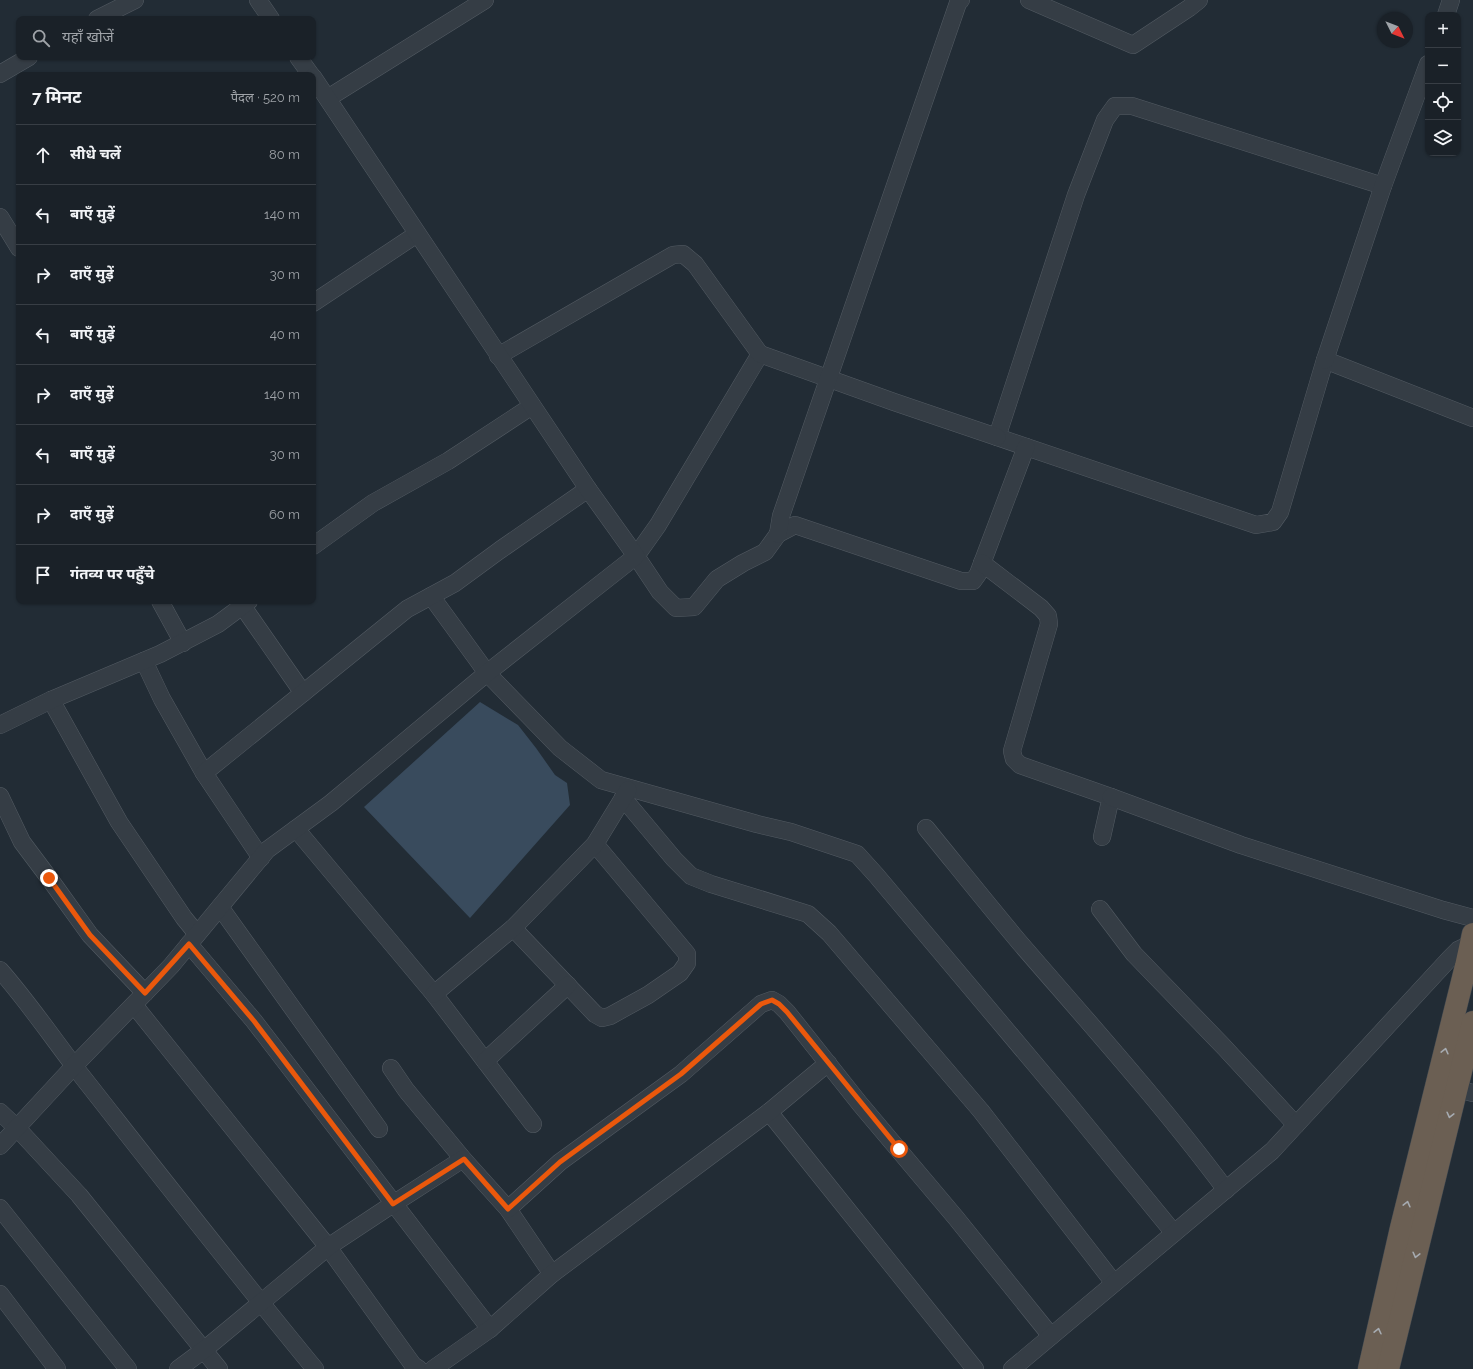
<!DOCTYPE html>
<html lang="hi">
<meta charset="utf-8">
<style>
body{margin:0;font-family:Raleway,"Noto Sans Devanagari",sans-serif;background:#232930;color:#f1f3f6}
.controls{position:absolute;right:12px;top:12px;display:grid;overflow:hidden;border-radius:8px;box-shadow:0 1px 3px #0004}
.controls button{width:36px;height:36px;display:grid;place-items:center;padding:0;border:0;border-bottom:1px solid #383e45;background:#1a2128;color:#f1f3f6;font:20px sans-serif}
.compass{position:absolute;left:1377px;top:12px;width:36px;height:36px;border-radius:50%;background:#1a2128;box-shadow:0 1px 3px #0004;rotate:132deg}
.stop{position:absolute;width:12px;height:12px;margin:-9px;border:3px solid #ea580c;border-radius:50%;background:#fff}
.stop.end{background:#ea580c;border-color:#fff;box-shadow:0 1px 4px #0008}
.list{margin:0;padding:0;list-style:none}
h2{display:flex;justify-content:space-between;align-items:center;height:52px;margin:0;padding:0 16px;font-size:17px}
h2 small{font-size:13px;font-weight:400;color:#9fa3a8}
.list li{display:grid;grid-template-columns:26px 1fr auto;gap:12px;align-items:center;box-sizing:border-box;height:60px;padding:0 16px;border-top:1px solid #383e45}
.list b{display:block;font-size:15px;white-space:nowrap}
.list em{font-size:13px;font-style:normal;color:#9fa3a8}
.icon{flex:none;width:22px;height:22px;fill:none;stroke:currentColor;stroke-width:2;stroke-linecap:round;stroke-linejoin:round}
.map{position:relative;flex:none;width:1473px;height:1369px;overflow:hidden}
.search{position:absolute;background:#1a2128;box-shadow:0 1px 3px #0004;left:16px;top:16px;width:300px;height:44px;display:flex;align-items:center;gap:10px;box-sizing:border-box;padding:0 14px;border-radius:8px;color:#9fa3a8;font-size:15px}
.panel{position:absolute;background:#1a2128;box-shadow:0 1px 3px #0004;left:16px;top:72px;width:300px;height:532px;border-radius:8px}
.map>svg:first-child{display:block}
</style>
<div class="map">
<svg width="1473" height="1369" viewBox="0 0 1473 1369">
<rect width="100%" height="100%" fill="#222c35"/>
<!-- water -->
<polygon fill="#394b5d" points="480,702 518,725 536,748 555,775 567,783 570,805 470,918 364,807"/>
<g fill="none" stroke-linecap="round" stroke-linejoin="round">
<defs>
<g id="minor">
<polyline points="258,0 271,19"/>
<polyline points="1029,0 1133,45 1189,8 1199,0"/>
<polyline points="1446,15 1451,0"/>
<polyline points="97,19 135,0"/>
<polyline points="298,57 311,75"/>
<polyline points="0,74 29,57"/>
<polyline points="328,98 485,0"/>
<polyline points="1383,186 1132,106 1115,106 1105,120 1076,195 997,437 1256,525 1273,522 1280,512 1325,360 1473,418"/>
<polyline points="0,217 19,248"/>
<polyline points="313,303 417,234"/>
<polyline points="760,354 658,525 636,556 660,592 676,608 694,607 717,579 743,563 765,552 778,534 795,525 961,581 973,581 978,574 1026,447"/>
<polyline points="498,356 673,255 683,254 695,264 760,354 894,402 997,437"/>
<polyline points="1325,360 1383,186 1428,64"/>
<polyline points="778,534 781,516 958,3 961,0"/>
<polyline points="313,546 373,503 448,461 532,406"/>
<polyline points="982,563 1041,608 1048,616 1049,624 1012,751 1014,759 1020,765 1111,797 1102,837"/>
<polyline points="431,596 487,673 560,748 601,780 757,824 791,832 857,854 876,875 1066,1101 1174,1233"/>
<polyline points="160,601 183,643"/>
<polyline points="239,601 303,693"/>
<polyline points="144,661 162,699 204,773"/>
<polyline points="51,700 119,822 184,918 197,934"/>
<polyline points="0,725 51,700 160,654 218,624 249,601"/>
<polyline points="0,796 22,842 49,878 90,935 145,993"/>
<polyline points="1111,797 1241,845 1443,910 1473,918"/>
<polyline points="623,798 674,859 691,876 711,884 808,914 829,933 981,1111 1114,1283"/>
<path d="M926 828C957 866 988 905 1020 943 1090 1024 1162 1104 1226 1190"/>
<polyline points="296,829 434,994 533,1124"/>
<polyline points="261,858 204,773 407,609 455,583 500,550 588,489"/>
<polyline points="220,907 379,1129"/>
<polyline points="1100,909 1134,954 1223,1046 1296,1125"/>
<polyline points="513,928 595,1014 602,1018 610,1016 648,995 680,973 687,963 687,954 595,844"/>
<polyline points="189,944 254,1021 490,1329"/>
<path d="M0 970C29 1003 54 1040 81 1075 158 1173 235 1272 315 1369"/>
<polyline points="434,994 513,928 595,844 628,790"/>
<polyline points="134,1005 328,1247 413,1365 419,1369"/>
<polyline points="485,1061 568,985"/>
<polyline points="391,1068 406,1090 463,1159 508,1209 552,1274"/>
<polyline points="1445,1086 1473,1093"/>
<polyline points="0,1112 17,1128 79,1195 219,1369"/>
<polyline points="769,1112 975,1369"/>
<polyline points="0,1146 74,1066 171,966 267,850 331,803 487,673 636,556 588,489 313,77"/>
<polyline points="0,1208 128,1369"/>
<polyline points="508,1209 560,1162 681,1074 761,1004 772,1000 779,1004 787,1012 860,1104 956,1218 1051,1336"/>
<polyline points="0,1294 57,1369"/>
<polyline points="178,1369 205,1349 328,1247 393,1204 463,1159"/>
<polyline points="433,1369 490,1329 552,1274 769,1112 828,1063"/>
<polyline points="1012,1369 1272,1151 1450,958 1458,950 1473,943"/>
</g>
<g id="highway">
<polyline points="1369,1369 1401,1228 1466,966 1473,934"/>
<polyline points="1388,1369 1473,1022"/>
</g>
</defs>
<!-- minor casing -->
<use href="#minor" stroke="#535b63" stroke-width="18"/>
<!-- highway casing -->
<use href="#highway" stroke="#404850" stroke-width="23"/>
<!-- minor -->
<use href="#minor" stroke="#353d45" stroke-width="17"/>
<!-- highway -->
<use href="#highway" stroke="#6b5f53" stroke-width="22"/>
</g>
<!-- one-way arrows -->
<defs><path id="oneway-chevron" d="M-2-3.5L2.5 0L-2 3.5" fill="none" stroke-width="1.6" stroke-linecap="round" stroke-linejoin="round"/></defs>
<g stroke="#a6abb1">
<use href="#oneway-chevron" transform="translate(1445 1051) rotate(-76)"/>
<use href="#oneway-chevron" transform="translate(1450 1115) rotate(104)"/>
<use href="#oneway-chevron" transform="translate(1407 1204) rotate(-76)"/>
<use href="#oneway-chevron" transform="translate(1416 1255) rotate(104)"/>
<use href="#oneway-chevron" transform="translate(1378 1331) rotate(-77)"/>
</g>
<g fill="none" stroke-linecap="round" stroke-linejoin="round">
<!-- route -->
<polyline stroke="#ea580c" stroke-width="5" points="49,878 90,935 145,993 189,944 254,1021 393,1204 464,1159 508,1209 560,1162 681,1074 761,1004 772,1000 779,1004 787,1012 899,1149"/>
</g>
</svg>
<div class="controls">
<button>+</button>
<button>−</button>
<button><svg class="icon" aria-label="locate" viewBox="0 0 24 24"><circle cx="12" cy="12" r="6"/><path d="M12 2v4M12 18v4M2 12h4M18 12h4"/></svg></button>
<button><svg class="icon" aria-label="layers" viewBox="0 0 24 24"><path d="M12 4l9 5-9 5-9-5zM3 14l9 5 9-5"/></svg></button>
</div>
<svg class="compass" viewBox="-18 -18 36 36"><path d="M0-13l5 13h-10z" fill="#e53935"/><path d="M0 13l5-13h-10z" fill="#9fa3a8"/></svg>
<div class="stop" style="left:899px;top:1149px"></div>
<div class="stop end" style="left:49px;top:878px"></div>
<div class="search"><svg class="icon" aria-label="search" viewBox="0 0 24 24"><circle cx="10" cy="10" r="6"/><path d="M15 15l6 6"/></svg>यहाँ खोजें</div>
<section class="panel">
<h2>7 मिनट<small>पैदल · 520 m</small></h2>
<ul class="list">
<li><svg class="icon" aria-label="ahead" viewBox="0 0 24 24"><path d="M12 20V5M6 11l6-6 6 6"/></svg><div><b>सीधे चलें</b></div><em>80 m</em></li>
<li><svg class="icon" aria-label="left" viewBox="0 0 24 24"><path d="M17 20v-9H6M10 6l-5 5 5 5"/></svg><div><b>बाएँ मुड़ें</b></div><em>140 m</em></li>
<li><svg class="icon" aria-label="right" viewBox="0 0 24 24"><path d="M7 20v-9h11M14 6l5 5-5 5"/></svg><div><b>दाएँ मुड़ें</b></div><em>30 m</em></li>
<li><svg class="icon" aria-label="left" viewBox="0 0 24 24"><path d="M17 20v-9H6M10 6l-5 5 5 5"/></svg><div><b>बाएँ मुड़ें</b></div><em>40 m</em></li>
<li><svg class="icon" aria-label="right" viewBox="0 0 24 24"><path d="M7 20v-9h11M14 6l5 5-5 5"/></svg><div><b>दाएँ मुड़ें</b></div><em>140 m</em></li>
<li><svg class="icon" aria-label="left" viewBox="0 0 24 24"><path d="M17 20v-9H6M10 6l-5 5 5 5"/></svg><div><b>बाएँ मुड़ें</b></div><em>30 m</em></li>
<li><svg class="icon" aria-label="right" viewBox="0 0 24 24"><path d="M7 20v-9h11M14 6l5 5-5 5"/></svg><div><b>दाएँ मुड़ें</b></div><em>60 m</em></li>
<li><svg class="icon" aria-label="arrive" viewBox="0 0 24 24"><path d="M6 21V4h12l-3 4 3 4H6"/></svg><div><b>गंतव्य पर पहुँचे</b></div></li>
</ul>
</section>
</div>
